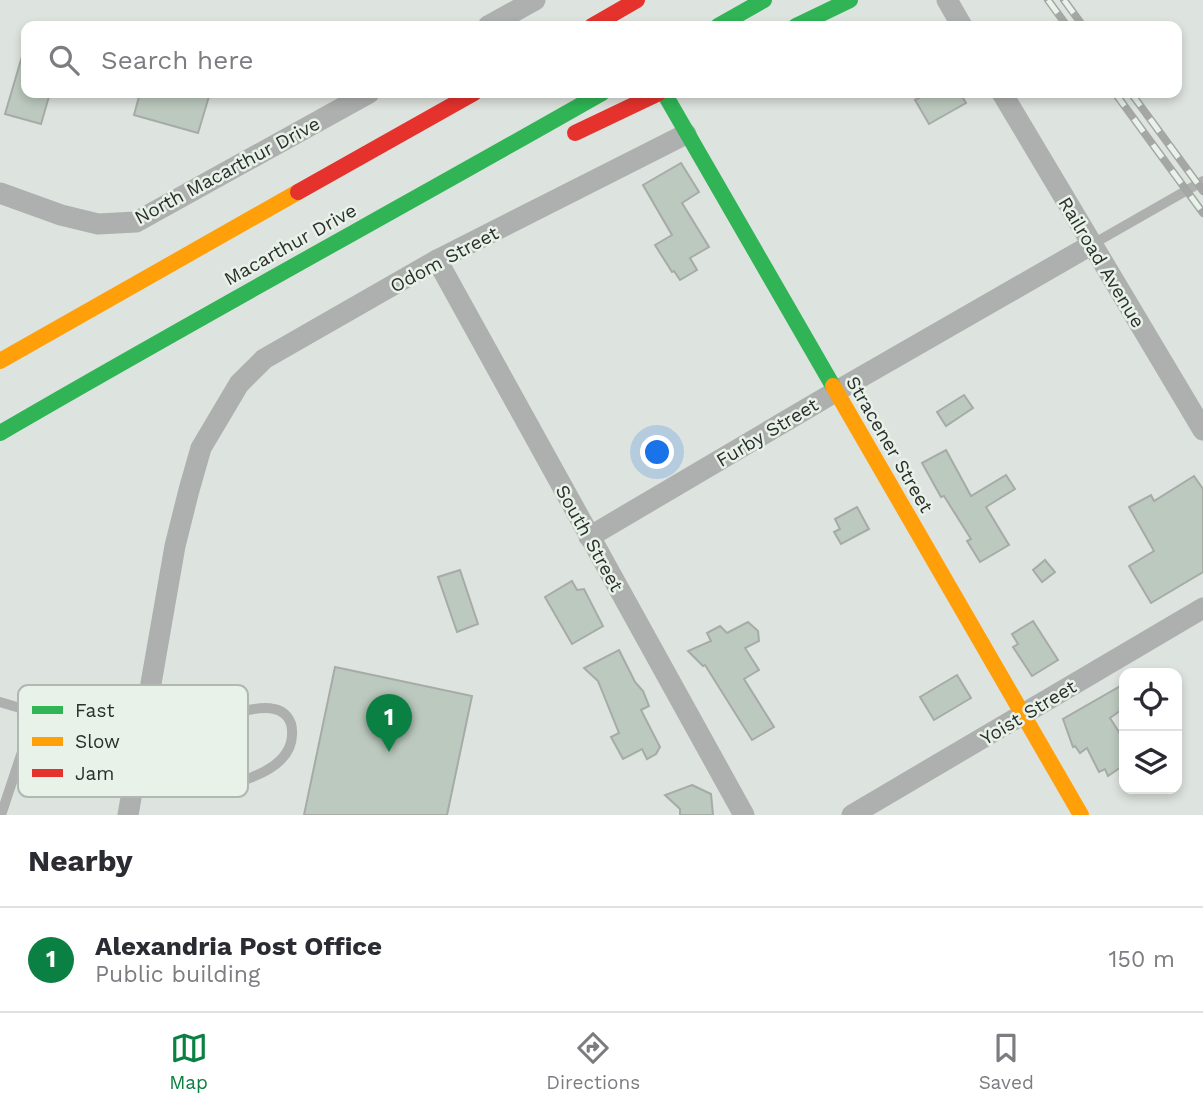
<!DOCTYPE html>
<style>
body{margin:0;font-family:"Work Sans",sans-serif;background:#f2f2f3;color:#2b2b33}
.controls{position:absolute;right:21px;bottom:21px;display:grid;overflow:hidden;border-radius:14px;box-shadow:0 4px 10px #0003}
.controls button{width:63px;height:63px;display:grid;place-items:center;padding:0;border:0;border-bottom:2px solid #e1e1e2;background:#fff;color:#2b2b33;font:35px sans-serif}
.you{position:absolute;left:658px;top:453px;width:24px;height:24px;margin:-18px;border:5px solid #fff;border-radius:50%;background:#1a73e8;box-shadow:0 0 0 10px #1a73e833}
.badge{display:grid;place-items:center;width:46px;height:46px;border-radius:50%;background:#0b8043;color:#fff;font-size:23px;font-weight:700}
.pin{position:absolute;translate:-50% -58px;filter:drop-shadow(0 2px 4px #0008)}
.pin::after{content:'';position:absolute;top:37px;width:24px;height:21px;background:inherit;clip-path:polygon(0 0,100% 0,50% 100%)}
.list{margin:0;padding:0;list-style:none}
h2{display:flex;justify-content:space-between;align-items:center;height:91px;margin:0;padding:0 28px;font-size:30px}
h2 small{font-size:23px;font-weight:400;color:#7c7c81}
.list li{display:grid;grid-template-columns:46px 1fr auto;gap:21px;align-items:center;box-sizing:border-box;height:105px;padding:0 28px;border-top:2px solid #e1e1e2}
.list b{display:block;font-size:26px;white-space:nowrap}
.list p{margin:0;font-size:23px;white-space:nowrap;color:#7c7c81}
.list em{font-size:23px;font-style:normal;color:#7c7c81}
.icon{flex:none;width:38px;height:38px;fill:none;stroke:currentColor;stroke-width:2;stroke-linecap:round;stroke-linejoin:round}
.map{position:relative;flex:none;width:1203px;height:815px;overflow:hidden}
.search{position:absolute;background:#fff;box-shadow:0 4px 10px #0003;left:21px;right:21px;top:21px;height:77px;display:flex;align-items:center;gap:18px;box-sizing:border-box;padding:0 24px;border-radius:14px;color:#7c7c81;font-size:26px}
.sheet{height:196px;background:#fff}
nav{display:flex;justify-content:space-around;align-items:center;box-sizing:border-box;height:98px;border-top:2px solid #e1e1e2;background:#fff;font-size:19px;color:#7c7c81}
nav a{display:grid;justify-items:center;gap:4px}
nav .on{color:#0b8043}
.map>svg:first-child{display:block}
</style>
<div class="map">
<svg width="1203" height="815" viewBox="0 0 1203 815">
<rect width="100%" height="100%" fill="#dde3de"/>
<!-- building -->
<g fill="#bcc9be" stroke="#a7aba8" stroke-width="2">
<polygon points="23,53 26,53 26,93 50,93 41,124 5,114"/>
<polygon points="140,93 210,93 198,133 134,115"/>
<polygon points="928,93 960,93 966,103 929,124 915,100"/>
<polygon points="681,163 699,192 682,203 709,247 690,258 697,270 680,280 674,271 672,272 655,245 672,235 643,185"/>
<polygon points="964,395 973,408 946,426 937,412"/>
<polygon points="946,450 971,496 1006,475 1015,489 986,507 1009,545 980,562 967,541 971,539 944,496 941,497 922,463"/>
<polygon points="1194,476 1203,489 1203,572 1151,603 1129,566 1154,551 1129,507 1151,495 1154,501"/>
<polygon points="857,507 869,529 841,544 834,532 840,529 835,519"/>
<polygon points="1045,560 1055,572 1042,582 1033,570"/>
<polygon points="460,570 478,624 457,632 438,577"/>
<polygon points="572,581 577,590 584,589 603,626 572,644 545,597"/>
<polygon points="1033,621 1058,660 1032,676 1013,647 1018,644 1012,634"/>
<polygon points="748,622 758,631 759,641 745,648 759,670 744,679 774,727 752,740 705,665 703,666 688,651 711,641 707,633 720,626 727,633"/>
<polygon points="619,650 635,682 643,691 649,706 641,710 660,747 656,754 647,759 642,749 623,759 611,737 619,733 598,681 584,668"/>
<polygon points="335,667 472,696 447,815 304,815"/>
<polygon points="957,675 971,698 934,720 920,697"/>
<polygon points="1124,684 1124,708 1110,718 1124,740 1124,765 1108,776 1105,769 1099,772 1087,748 1080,753 1075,746 1073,747 1063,719"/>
<polygon points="692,785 711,794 713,815 680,815 680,809 665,795"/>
</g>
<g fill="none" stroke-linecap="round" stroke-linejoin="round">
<!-- lane -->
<g stroke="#adb0ae" stroke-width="10">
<polyline points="1091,245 1203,181"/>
<polyline points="0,702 141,744"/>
<path d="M133 788C148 789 165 791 181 791 215 790 295 777 292 731 292 720 285 711 274 709 254 704 216 720 196 725 178 729 160 730 143 733"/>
<polyline points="181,791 193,725"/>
<polyline points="1,815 35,713"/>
</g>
<!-- street -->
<g stroke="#adb0ae" stroke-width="21">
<polyline points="947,0 962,26"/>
<polyline points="488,26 535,0"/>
<polyline points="1002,93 1203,430"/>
<polyline points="0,193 61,215 98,224 136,222 369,93"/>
<polyline points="437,260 744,815"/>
<polyline points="589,537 835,392 1091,245"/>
<polyline points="128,815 175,546 189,490 201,448 239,384 264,359 437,260 686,134"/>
<polyline points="852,815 1203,608"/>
</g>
<!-- fast -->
<g stroke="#30b455" stroke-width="16">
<polyline points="718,26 764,0"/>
<polyline points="796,26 850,0"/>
<polyline points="664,93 833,386"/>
<path d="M0 433C199 317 402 207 602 93"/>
</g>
<!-- slow -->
<g stroke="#ff9f0a" stroke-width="16">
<polyline points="0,361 298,192"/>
<polyline points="833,386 1081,815"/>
</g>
<!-- jam -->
<g stroke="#e5322d" stroke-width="16">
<polyline points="592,26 637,0"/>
<polyline points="575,133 659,93"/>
<polyline points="298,192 474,93"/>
</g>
<defs>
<g id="rail">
<polyline points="1048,0 1067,26"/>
<polyline points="1064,0 1083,26"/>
<polyline points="1115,93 1203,213"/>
<polyline points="1131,93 1203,191"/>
</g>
</defs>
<!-- rail casing -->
<use href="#rail" stroke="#a4a7a4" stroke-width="8"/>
<!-- rail -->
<use href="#rail" stroke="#e8f2e9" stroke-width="5" stroke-dasharray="16" stroke-linecap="butt"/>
</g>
<g text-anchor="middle" stroke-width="5" stroke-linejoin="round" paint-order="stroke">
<!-- street labels -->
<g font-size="19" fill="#2c302d" stroke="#e8f2e9">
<text transform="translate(227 170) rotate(-28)" y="7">North Macarthur Drive</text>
<text transform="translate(290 244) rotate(-29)" y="7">Macarthur Drive</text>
<text transform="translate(444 259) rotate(-28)" y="7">Odom Street</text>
<text transform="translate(1102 262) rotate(59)" y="7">Railroad Avenue</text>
<text transform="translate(767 432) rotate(-31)" y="7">Furby Street</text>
<text transform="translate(890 444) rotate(60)" y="7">Stracener Street</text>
<text transform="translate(590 538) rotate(61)" y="7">South Street</text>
<text transform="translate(1028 712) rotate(-31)" y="7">Yoist Street</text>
</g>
</g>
<!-- legend -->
<rect x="18" y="685" width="230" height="112" rx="10" fill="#e8f2e9" stroke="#b0b8b1" stroke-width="2"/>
<rect x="32" y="706" width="31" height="8" fill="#30b455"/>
<rect x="32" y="737" width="31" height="9" fill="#ff9f0a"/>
<rect x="32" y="769" width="31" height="8" fill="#e5322d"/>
<g font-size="19" fill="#2c302d">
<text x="75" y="717">Fast</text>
<text x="75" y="748">Slow</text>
<text x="75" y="780">Jam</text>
</g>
</svg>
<div class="controls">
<button><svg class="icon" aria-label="locate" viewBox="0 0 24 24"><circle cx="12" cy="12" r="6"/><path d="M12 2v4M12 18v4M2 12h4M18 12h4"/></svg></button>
<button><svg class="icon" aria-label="layers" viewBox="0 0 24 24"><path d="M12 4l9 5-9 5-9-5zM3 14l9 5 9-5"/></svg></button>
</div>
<div class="you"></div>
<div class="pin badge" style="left:389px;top:752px">1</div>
<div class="search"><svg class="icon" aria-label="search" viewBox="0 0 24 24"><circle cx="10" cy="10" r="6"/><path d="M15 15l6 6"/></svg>Search here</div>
</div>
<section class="sheet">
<h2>Nearby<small></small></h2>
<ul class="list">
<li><span class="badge">1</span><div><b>Alexandria Post Office</b><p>Public building</p></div><em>150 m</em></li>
</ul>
</section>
<nav>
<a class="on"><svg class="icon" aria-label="map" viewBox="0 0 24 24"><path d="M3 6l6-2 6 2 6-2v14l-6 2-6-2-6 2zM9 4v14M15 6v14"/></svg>Map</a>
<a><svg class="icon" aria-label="directions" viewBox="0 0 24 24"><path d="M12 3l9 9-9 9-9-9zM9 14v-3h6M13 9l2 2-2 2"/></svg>Directions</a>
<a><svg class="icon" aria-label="saved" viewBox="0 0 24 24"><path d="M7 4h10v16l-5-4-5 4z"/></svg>Saved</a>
</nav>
